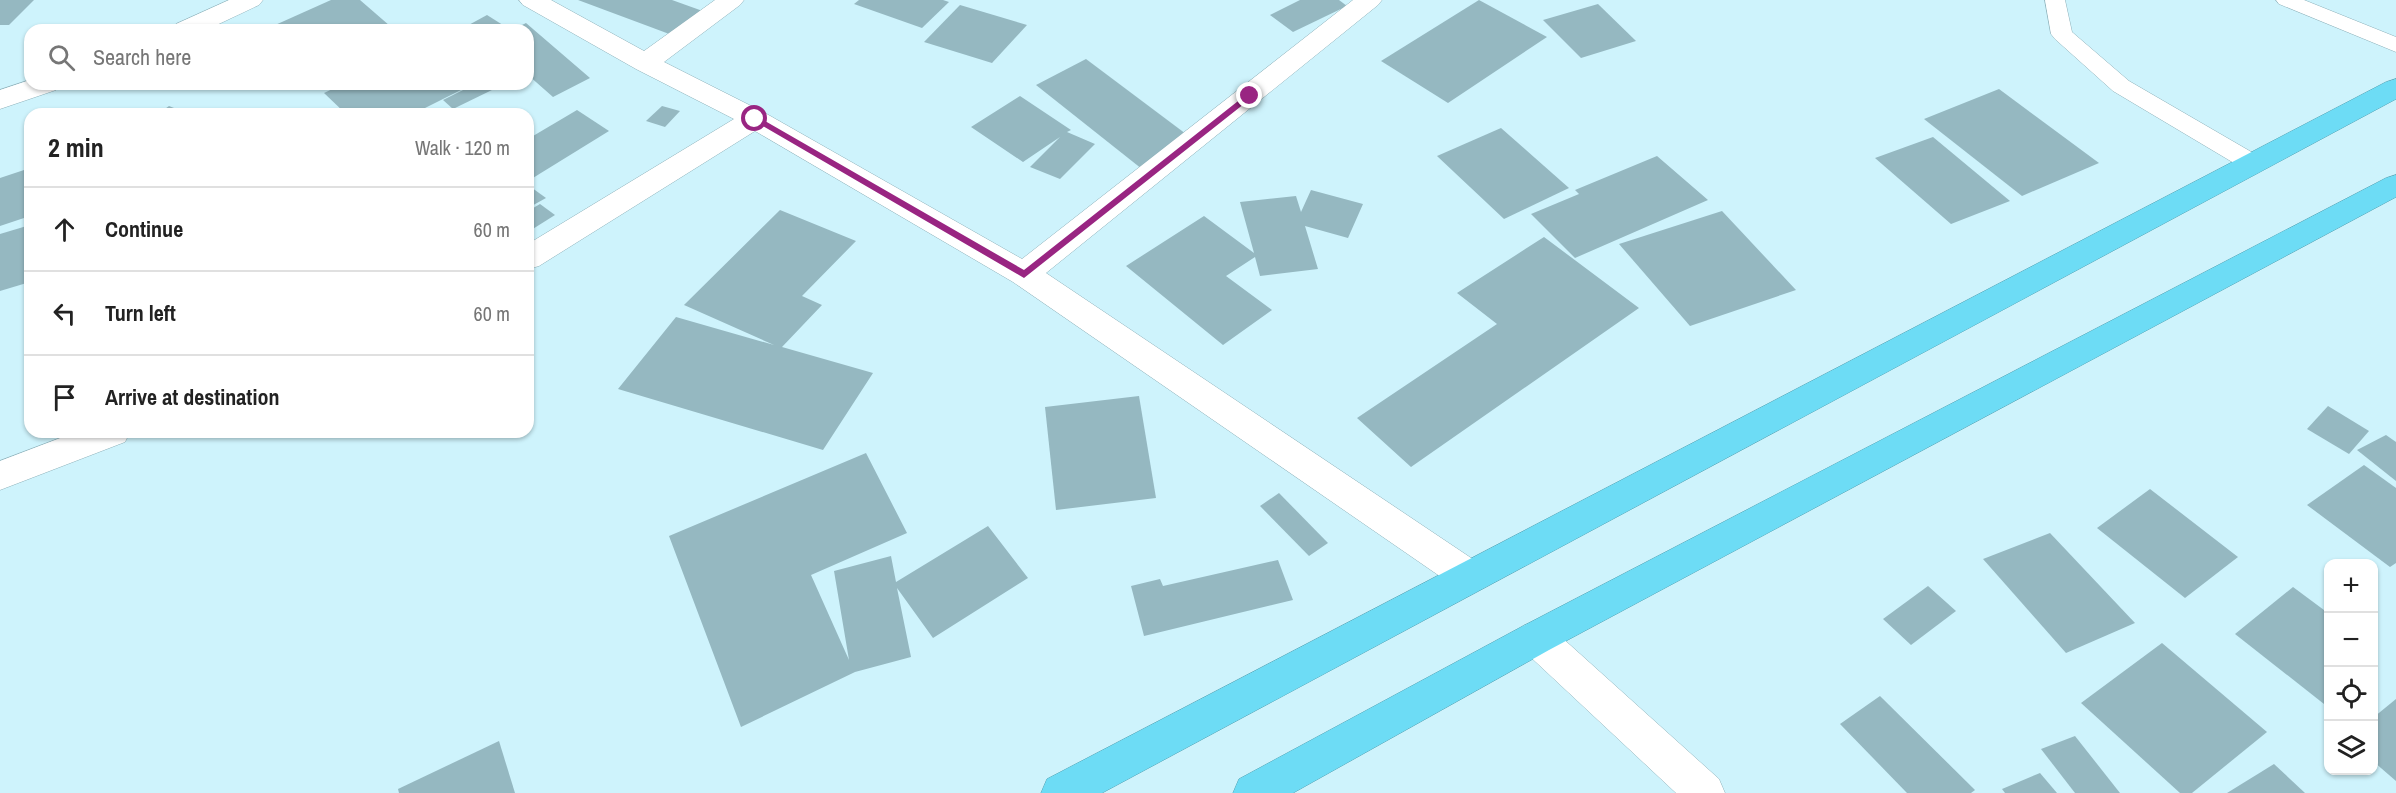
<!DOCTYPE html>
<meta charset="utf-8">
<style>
body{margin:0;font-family:"Archivo Narrow",sans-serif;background:#f6f6f6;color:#222}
.controls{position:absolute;right:18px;bottom:18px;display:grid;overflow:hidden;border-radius:12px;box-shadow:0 2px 4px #0004}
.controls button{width:54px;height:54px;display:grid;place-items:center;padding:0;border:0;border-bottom:2px solid #e0e0e0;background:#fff;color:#222;font:30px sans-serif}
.stop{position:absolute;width:18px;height:18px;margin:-14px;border:4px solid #992582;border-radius:50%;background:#fff}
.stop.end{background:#992582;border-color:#fff;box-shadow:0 2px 6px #0008}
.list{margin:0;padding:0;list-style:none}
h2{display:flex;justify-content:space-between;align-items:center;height:78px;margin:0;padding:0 24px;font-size:26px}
h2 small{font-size:20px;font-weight:400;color:#767676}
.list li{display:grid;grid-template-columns:39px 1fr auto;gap:18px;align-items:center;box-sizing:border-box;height:84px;padding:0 24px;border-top:2px solid #e0e0e0}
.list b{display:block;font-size:22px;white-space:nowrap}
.list em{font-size:20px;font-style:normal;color:#767676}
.icon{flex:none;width:33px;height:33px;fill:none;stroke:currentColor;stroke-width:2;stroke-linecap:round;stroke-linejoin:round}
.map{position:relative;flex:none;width:2396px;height:793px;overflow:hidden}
.search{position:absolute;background:#fff;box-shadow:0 2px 4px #0004;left:24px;top:24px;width:510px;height:66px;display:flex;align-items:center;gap:15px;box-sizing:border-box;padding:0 21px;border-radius:18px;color:#767676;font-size:22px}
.panel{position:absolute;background:#fff;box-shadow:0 2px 4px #0004;left:24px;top:108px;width:510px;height:330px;border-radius:18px}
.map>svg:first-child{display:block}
</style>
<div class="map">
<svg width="2396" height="793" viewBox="0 0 2396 793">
<rect width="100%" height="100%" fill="#cef3fc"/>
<!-- building -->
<g fill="#95b8c1">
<polygon points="0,0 34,0 9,25 0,25"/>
<polygon points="331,0 360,0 390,26 381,30 264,30"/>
<polygon points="578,0 672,0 711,14 680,38"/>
<polygon points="859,0 943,0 949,2 922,28 854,4"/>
<polygon points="1300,0 1339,0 1347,6 1293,32 1270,15"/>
<polygon points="1479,0 1547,37 1448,103 1381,61"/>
<polygon points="1598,4 1636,41 1581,58 1543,20"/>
<polygon points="960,5 1027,25 992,63 924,42"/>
<polygon points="487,15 506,27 501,30 469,30 465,27"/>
<polygon points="526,23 590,78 553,97 528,75 528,30 512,30"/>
<polygon points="1086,59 1198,143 1147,173 1036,85"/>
<polygon points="343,84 473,84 413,114 346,114 324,93"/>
<polygon points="475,84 489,84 494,89 453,109 443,100"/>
<polygon points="1999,89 2099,163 2022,196 1924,119"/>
<polygon points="1020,96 1071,130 1067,132 1095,144 1060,179 1030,167 1060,137 1023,162 971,127"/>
<polygon points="169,106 189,114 158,114"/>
<polygon points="662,106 680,111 665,127 646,121"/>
<polygon points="577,110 609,131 528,181 528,139"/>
<polygon points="1501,128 1569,188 1504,219 1437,156"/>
<polygon points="1933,137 2010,201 1951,224 1875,158"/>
<polygon points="1657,156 1708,200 1575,258 1531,214 1579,194 1575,190"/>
<polygon points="30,168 30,216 0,226 0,178"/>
<polygon points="528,185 546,198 528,208"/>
<polygon points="1311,190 1363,204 1348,238 1305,226 1318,269 1260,276 1255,257 1226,276 1272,310 1223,345 1126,266 1204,216 1254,253 1240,202 1296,196 1301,212"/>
<polygon points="540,204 555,215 528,232 528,211"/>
<polygon points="780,210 856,241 802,296 822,305 782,347 873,373 823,450 618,389 676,317 774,345 684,305"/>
<polygon points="1722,211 1796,290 1690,326 1619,244"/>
<polygon points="30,225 30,282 0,291 0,234"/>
<polygon points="1544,237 1639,308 1411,467 1357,418 1497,324 1457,293"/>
<polygon points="1139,396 1156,498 1056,510 1045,407"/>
<polygon points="2328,406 2369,431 2349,454 2307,429"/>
<polygon points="2386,435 2396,442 2396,481 2357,450"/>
<polygon points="866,453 907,533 811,575 849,660 834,571 891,556 896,582 988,526 1028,578 933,638 897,588 911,657 855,672 741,727 669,536"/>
<polygon points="2364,465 2396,488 2396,563 2390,567 2307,505"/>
<polygon points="2150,489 2238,557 2185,598 2097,528"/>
<polygon points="1279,493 1328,543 1309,556 1260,506"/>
<polygon points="2050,533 2135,623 2066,653 1983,559"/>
<polygon points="1278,560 1293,600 1144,636 1131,586 1160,579 1163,586"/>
<polygon points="1928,586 1956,611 1911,645 1883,619"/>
<polygon points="2293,587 2328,613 2328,700 2324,704 2235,634"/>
<polygon points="2162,643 2267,732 2192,793 2180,793 2081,703"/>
<polygon points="1880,696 1975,790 1971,793 1907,793 1840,724"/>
<polygon points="2396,699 2396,781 2374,762 2374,717"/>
<polygon points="2075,736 2120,793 2075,793 2041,749"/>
<polygon points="499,741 515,793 399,793 398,789"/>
<polygon points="2274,764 2305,793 2227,793"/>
<polygon points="2040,773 2057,793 2005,793 2002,789"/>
</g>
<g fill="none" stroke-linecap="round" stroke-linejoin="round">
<defs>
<g id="lane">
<polygon points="2045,0 2065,0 2072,32 2129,81 2260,157 2264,163 2260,169 2252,171 2244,169 2113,91 2055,39 2051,34"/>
<polygon points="2276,0 2304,0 2396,37 2396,52 2279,4"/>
</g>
<g id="street">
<polygon points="229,0 263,0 259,5 206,30 172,30 176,24"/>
<polygon points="519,0 551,0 644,51 715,0 744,0 740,5 664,62 765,113 1022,259 1353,0 1382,0 1378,5 1046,273 1483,566 1488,577 1483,588 1470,593 1457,588 1013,282 755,131 539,266 528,269 528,244 734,119 636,69 523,5"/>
<polygon points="30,80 30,84 59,84 56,90 0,109 0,90"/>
<polygon points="76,432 130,432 125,442 0,490 0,461"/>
<polygon points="1536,621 1549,626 1719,779 1725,793 1676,793 1523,650 1517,638 1523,626"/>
</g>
<g id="highway">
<polygon points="2396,79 2396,99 1102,793 1041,793 1047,779 2386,82"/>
<polygon points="2396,175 2396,197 1549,650 1293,793 1233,793 1239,779 1523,626 2386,178"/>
</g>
</defs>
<!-- lane casing -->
<use href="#lane" stroke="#8db0b9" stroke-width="1"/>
<!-- street casing -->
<use href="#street" stroke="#8db0b9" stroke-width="1"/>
<!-- highway casing -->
<use href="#highway" stroke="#53a0b1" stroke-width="1"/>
<!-- lane -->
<use href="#lane" fill="#fff" fill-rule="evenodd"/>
<!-- street -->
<use href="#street" fill="#fff" fill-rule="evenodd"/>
<!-- highway -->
<use href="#highway" fill="#6ddcf5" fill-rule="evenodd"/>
</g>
<!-- route -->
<polygon fill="#992582" points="1247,94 1254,96 1024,278 751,119 758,117 1024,270"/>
</svg>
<div class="controls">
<button>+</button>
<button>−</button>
<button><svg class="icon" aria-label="locate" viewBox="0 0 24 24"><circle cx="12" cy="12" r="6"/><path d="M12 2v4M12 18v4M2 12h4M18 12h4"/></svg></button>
<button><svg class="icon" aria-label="layers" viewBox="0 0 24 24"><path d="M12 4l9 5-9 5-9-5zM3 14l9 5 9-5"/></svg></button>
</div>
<div class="stop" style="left:755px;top:119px"></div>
<div class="stop end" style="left:1250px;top:96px"></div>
<div class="search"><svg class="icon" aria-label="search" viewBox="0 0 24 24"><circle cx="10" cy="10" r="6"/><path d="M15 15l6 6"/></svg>Search here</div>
<section class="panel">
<h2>2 min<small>Walk · 120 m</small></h2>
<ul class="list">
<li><svg class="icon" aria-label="ahead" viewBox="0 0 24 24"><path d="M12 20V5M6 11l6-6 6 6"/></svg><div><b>Continue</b></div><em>60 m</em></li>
<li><svg class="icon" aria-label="left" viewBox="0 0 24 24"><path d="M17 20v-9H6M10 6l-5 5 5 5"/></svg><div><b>Turn left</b></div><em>60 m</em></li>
<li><svg class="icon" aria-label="arrive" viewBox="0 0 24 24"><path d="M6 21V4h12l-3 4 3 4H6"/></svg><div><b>Arrive at destination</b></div></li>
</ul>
</section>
</div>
